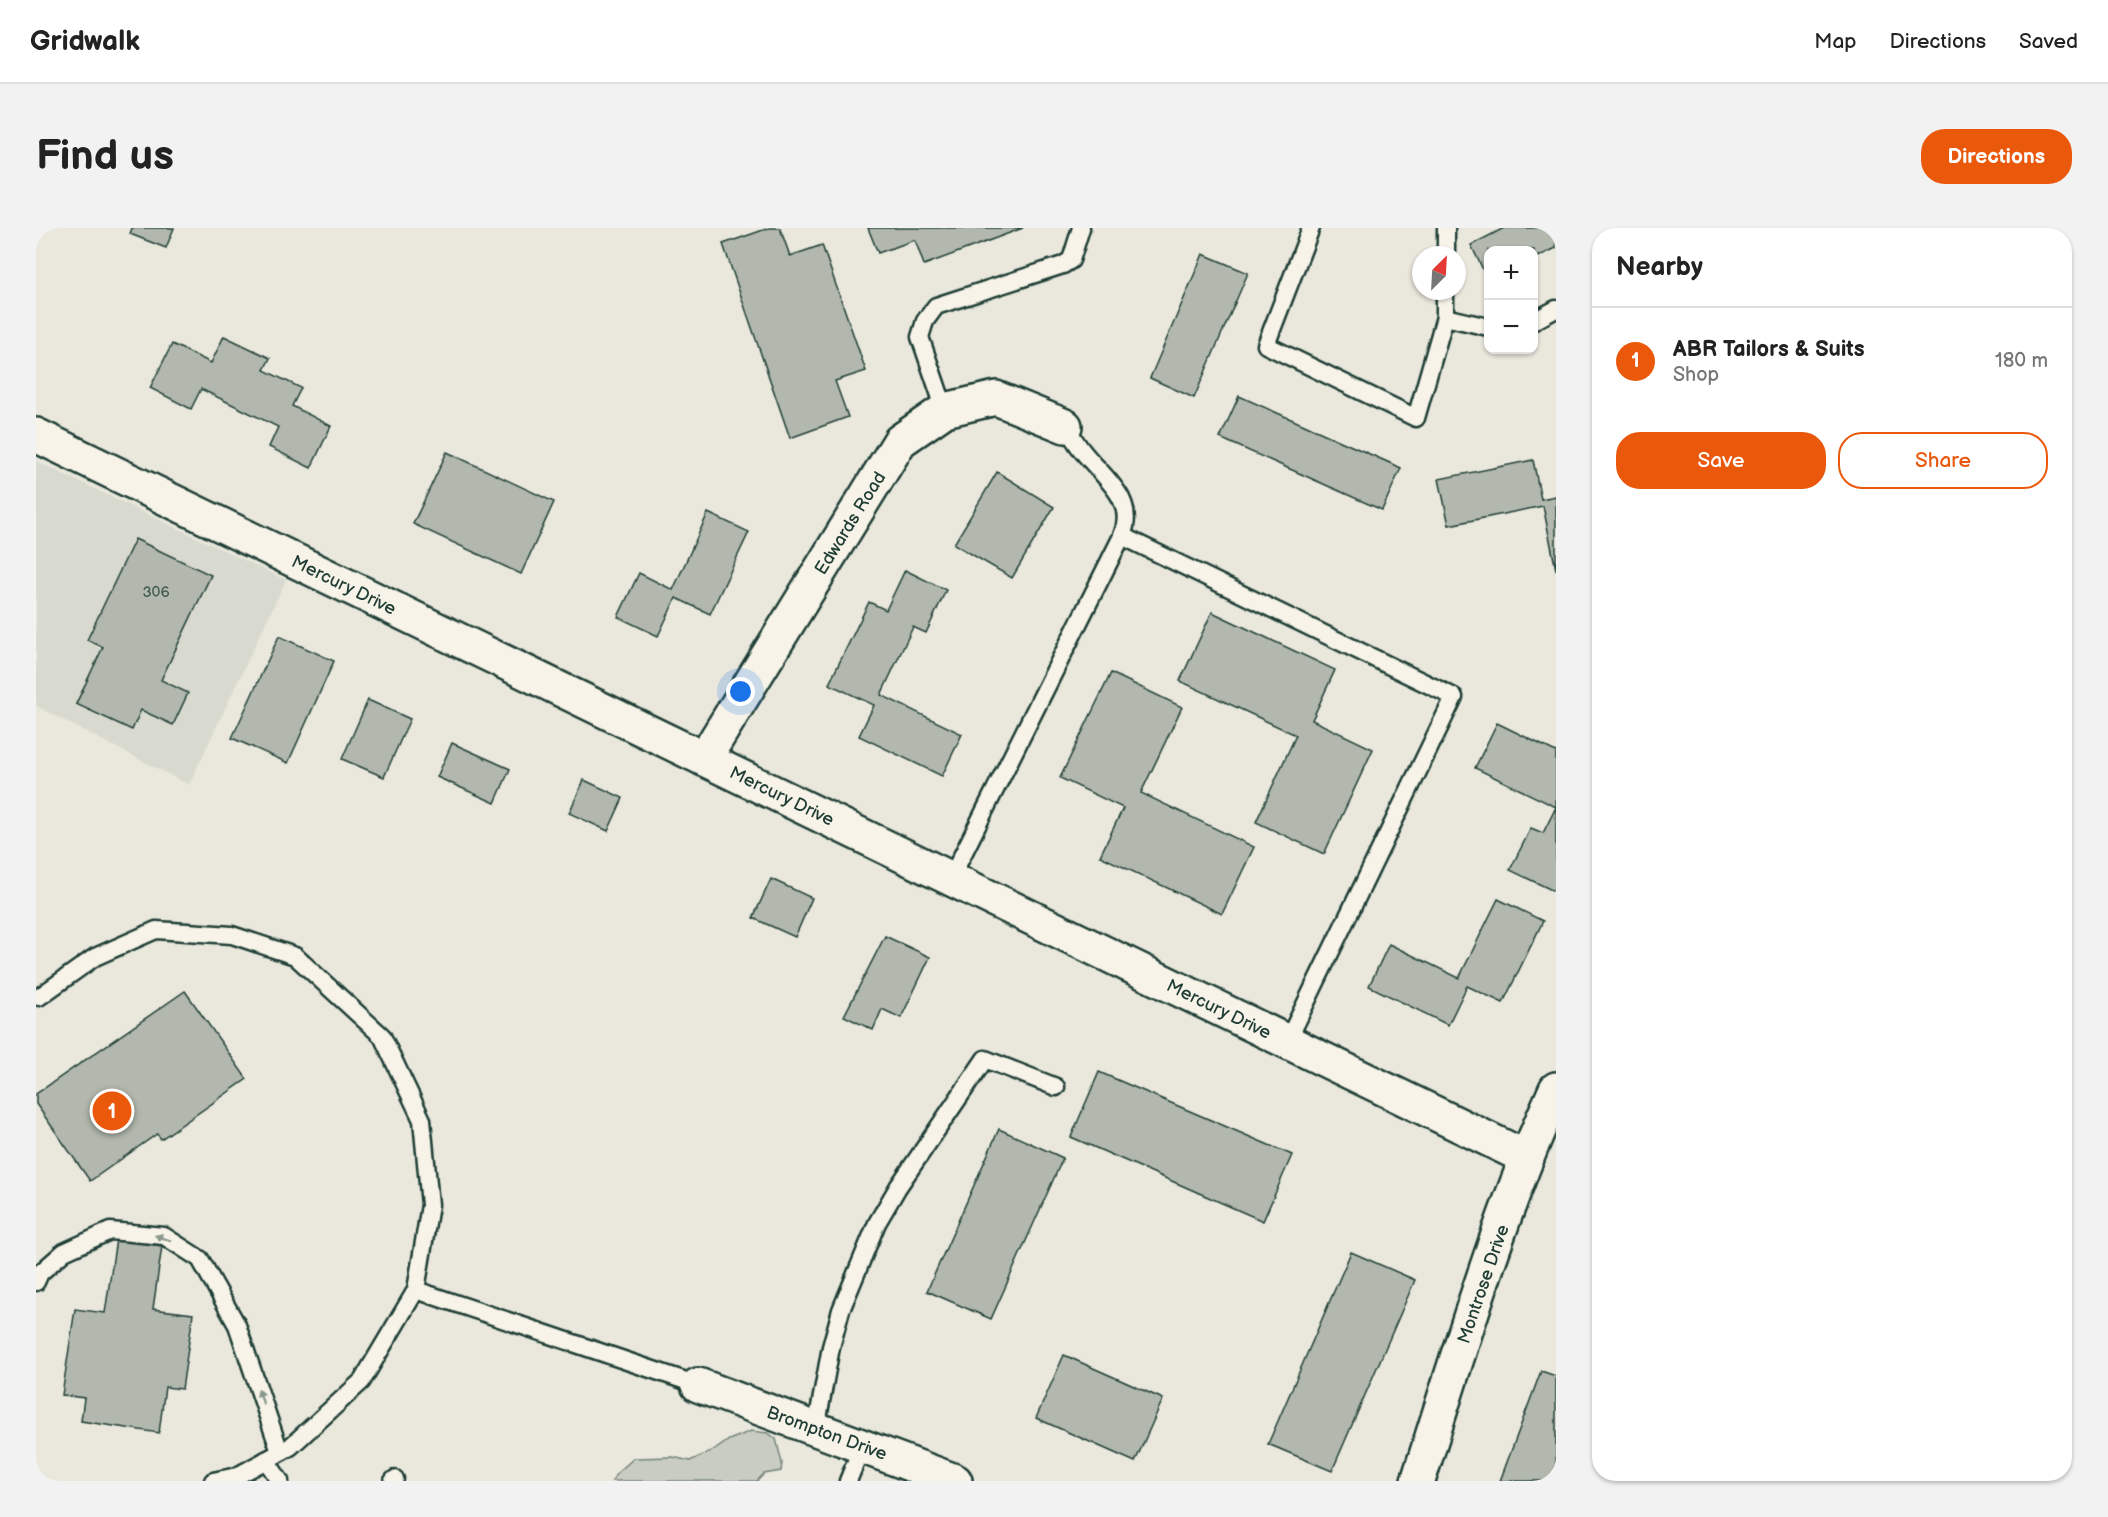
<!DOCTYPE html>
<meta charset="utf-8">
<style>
body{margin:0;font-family:"Balsamiq Sans",sans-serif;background:#f2f2f2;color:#222}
.controls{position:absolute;right:18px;top:18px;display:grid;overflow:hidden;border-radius:12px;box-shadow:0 2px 4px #0004}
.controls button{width:54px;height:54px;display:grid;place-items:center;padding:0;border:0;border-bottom:2px solid #e0e0e0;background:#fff;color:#222;font:30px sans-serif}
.compass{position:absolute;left:1376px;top:18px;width:54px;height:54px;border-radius:50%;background:#fff;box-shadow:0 2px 4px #0004;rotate:24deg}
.you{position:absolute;left:705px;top:464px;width:21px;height:21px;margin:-15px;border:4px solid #fff;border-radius:50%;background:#1a73e8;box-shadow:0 0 0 9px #1a73e833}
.badge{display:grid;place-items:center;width:39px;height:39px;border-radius:50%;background:#ea580c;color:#fff;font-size:20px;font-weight:700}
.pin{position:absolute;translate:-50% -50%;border:3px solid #fff;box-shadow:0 2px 6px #0006}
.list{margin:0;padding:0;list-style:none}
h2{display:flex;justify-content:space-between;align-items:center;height:78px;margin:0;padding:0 24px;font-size:26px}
h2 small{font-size:20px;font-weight:400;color:#767676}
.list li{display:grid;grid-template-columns:39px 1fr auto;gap:18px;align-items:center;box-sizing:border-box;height:108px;padding:0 24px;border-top:2px solid #e0e0e0}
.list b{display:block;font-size:22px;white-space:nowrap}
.list p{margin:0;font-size:20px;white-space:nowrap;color:#767676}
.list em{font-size:20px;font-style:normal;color:#767676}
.actions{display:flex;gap:12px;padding:18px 24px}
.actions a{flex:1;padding:14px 0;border:2px solid #ea580c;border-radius:24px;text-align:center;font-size:21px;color:#ea580c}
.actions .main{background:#ea580c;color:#fff}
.map{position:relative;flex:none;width:1520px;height:1253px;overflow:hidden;border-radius:24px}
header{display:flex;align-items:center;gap:36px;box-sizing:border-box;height:84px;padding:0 30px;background:#fff;border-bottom:2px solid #e0e0e0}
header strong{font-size:28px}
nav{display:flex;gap:33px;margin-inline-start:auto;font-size:21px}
.intro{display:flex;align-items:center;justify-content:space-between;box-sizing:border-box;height:144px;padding:0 36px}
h1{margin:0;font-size:42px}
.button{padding:15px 27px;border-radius:24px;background:#ea580c;color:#fff;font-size:21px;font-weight:700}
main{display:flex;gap:36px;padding:0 36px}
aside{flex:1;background:#fff;border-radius:24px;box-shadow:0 2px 4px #0004}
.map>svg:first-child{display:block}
</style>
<header>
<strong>Gridwalk</strong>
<nav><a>Map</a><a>Directions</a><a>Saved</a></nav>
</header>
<div class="intro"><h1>Find us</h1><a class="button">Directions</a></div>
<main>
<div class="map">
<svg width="1520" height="1253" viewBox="0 0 1520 1253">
<rect width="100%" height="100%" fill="#eae8dd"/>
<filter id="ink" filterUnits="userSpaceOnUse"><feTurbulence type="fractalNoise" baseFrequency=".0167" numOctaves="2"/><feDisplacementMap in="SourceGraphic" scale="12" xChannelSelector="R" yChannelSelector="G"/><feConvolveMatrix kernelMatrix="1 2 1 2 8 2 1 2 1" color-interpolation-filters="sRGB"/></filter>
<g filter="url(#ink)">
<!-- built -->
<polygon fill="#d9dacf" points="0,233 250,352 153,557 0,478"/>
<!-- green -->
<polygon fill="#c8ccc1" stroke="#74847a" stroke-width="1.5" points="715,1203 732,1205 740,1211 746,1235 745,1243 728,1246 721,1253 576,1253 580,1246 598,1230 637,1229 654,1233 680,1221 693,1212"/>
<!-- building -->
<g fill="#b2b8ae" stroke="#1f3d34" stroke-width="1.5">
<polygon points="96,0 138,0 130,20 94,6"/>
<polygon points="733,0 744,0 754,28 786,17 830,143 799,153 812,189 754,210 687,16"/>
<polygon points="832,0 987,0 888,37 879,12 842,25"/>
<polygon points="1468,0 1520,0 1520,20 1498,31 1498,22 1452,22 1452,52 1435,17"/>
<polygon points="1167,26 1212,45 1158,170 1114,150"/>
<polygon points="188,108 234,130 228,142 265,160 256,178 295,198 275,240 233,219 242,199 165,161 155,181 114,160 136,116 175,135"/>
<polygon points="1203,168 1365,240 1346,282 1184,210"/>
<polygon points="411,224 518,274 485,346 377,296"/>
<polygon points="1497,232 1505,271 1520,268 1520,342 1507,278 1413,297 1403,251"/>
<polygon points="961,244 1018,279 976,350 918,316"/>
<polygon points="672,285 713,304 674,386 640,370 622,408 582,389 603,345 637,362"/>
<polygon points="99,311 175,347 125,452 152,465 137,497 105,482 96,502 40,476 67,419 51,412"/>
<polygon points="869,342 910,362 890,405 877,399 845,467 926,506 906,548 823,508 838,477 793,456 833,374 850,382"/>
<polygon points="1176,384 1299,442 1276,492 1337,521 1288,626 1220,594 1260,507 1144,453"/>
<polygon points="243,408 298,433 252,535 196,510"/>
<polygon points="1075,445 1146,479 1105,565 1218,619 1186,686 1064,628 1087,580 1024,550"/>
<polygon points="332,472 374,491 348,549 306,531"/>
<polygon points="1461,495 1520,524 1520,664 1474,642 1495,600 1507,605 1520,579 1439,540"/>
<polygon points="416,515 474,541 459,575 401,549"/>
<polygon points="548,552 587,570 572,603 533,585"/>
<polygon points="735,651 776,670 759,709 717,690"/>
<polygon points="1462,671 1507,693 1467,775 1431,758 1412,797 1333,758 1353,716 1423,750"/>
<polygon points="849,708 894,729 865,790 846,781 837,802 808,788"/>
<polygon points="149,763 211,851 125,911 121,906 54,953 0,876 0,866"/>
<polygon points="1063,844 1256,927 1227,993 1035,909"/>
<polygon points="963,901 1027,930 955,1091 891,1063"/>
<polygon points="80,1011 126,1018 117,1081 157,1086 146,1161 129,1159 123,1205 45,1193 48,1170 26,1167 39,1081 69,1085"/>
<polygon points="1315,1024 1379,1052 1296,1243 1232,1216"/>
<polygon points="1028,1127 1127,1171 1099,1234 1000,1190"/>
<polygon points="1505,1143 1520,1148 1520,1253 1464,1253"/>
</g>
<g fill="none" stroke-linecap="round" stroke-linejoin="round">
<defs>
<g id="service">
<polyline points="1275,0 1230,117 1380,190 1409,89 1409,63"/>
<polyline points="1410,27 1410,0"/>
<polyline points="1409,89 1452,99"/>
<polyline points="1498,93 1520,81"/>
<polyline points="909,182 884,109 889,93 900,78 1027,37 1035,32 1045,0"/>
<path d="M1029 198C1036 207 1041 217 1048 225 1069 251 1101 272 1086 308"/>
<polyline points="915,650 1086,308 1418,469 1251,814"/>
<polyline points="3,769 59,729 120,702 196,707 259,728 346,808 386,892 394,977 380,1062 326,1153 254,1219 201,1248 177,1253"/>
<polyline points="0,1054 4,1045 28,1024 74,1003 128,1008 164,1031 201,1097 244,1224"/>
<polyline points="380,1062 662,1157"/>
<polyline points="780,1201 795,1119 805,1082 841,995 862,959 949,831 1020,859"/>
<polyline points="230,1232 244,1253"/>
<polyline points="357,1253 359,1251"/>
<polyline points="812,1253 826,1219"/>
</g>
<g id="minor">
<polyline points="0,207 1491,930"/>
<polyline points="668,531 864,213 909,182 960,170 1029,198"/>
<polyline points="662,1157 919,1253"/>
</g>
<path id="tertiary" d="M1382 1253C1424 1122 1463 987 1520 861"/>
</defs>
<!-- service casing -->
<use href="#service" stroke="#1f3d34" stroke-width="21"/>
<!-- minor casing -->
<use href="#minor" stroke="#1f3d34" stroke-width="38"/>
<!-- tertiary casing -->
<use href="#tertiary" stroke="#1f3d34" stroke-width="38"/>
<!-- service -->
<use href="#service" stroke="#f7f3e8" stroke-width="16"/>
<!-- minor -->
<use href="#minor" stroke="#f7f3e8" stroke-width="33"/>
<!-- tertiary -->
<use href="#tertiary" stroke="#f7f3e8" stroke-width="33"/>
</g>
<!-- one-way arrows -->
<defs><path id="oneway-solid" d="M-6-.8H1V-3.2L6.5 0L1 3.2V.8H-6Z" transform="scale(1.5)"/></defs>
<g fill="#8b988e">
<use href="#oneway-solid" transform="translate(127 1010) rotate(-162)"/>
<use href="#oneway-solid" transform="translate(225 1169) rotate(-108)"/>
</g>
</g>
<g text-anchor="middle" stroke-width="4.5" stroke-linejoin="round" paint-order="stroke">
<!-- number labels -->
<g font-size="15" fill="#445c52">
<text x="120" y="369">306</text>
</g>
<!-- street labels -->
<g font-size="18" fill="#1f3d34" stroke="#f7f3e8">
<text transform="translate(814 295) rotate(-58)" y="6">Edwards Road</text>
<text transform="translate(308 357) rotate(26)" y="6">Mercury Drive</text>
<text transform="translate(746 568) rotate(26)" y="6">Mercury Drive</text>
<text transform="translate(1183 781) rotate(26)" y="6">Mercury Drive</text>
<text transform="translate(1447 1056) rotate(-71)" y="6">Montrose Drive</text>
<text transform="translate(791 1205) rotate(20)" y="6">Brompton Drive</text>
</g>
</g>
</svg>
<div class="controls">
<button>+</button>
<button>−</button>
</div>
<svg class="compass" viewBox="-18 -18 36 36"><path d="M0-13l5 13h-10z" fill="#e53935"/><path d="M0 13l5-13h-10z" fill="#767676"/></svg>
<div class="you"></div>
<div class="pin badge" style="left:76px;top:883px">1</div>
</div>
<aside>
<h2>Nearby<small></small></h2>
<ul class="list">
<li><span class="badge">1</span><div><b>ABR Tailors &amp; Suits</b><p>Shop</p></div><em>180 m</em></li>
</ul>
<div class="actions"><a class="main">Save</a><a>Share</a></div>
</aside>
</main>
